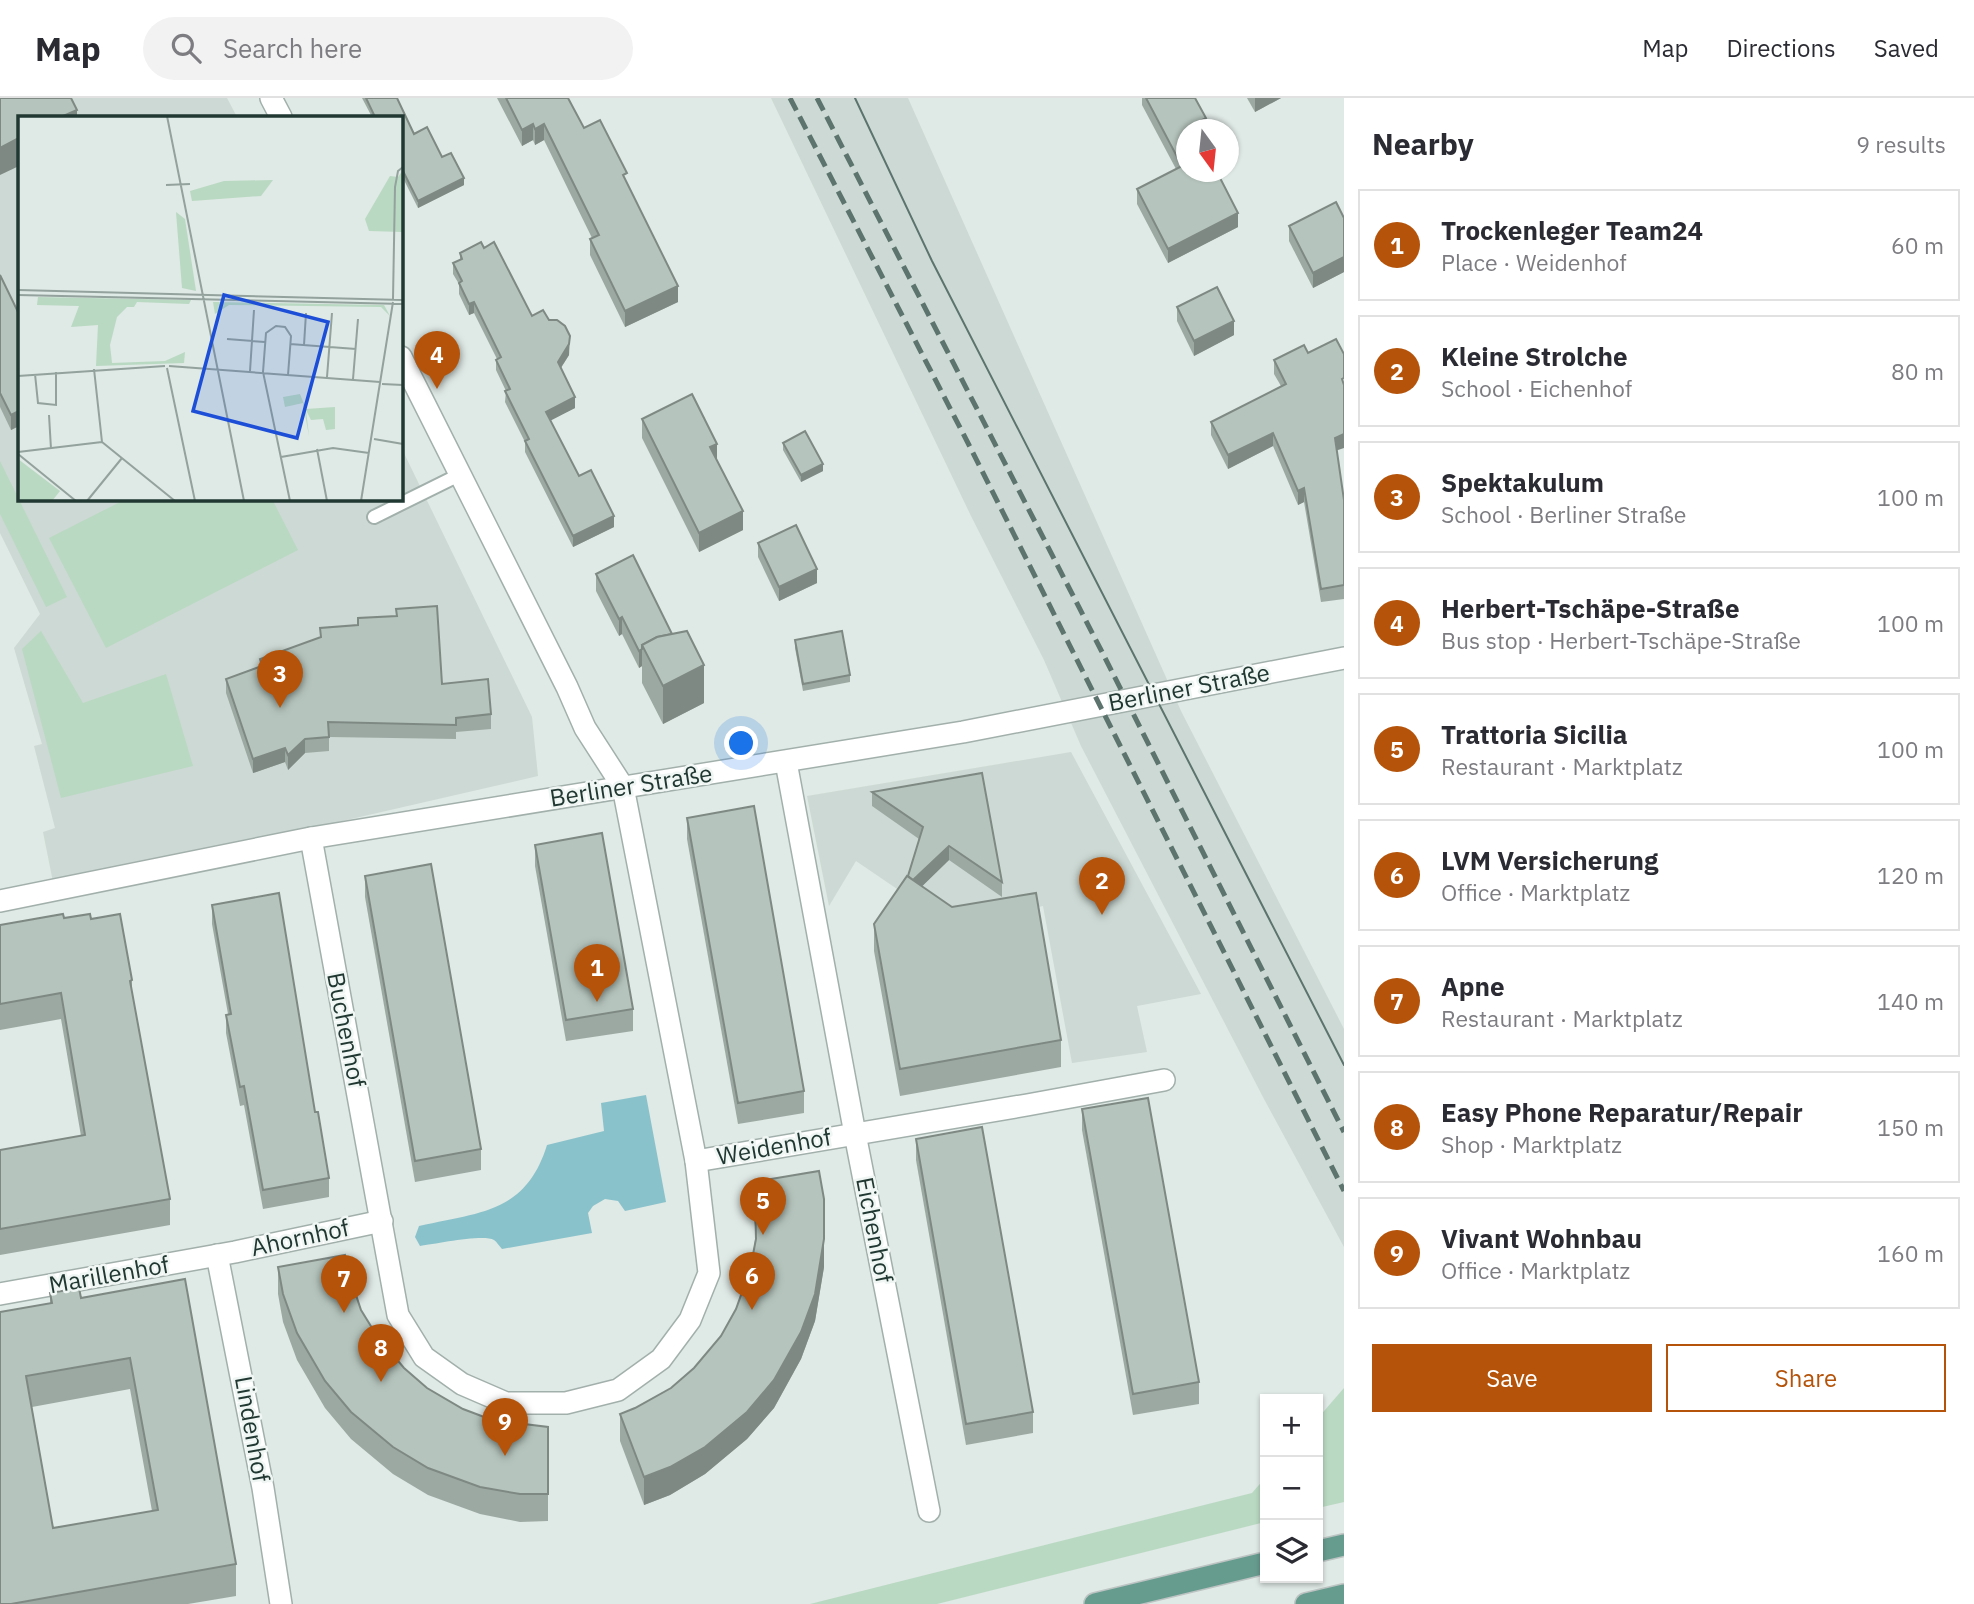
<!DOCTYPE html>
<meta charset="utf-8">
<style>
body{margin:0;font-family:"IBM Plex Sans",sans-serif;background:#f2f2f3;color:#2b2b33}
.controls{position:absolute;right:21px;bottom:21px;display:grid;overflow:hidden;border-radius:0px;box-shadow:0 2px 5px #0004}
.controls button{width:63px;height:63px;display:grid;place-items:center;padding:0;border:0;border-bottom:2px solid #e1e1e2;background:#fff;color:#2b2b33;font:35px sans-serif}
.compass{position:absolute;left:1176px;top:21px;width:63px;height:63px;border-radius:50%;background:#fff;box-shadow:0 2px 5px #0004;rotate:165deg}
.you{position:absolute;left:742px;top:646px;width:24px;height:24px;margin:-18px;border:5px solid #fff;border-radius:50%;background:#1a73e8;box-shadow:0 0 0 10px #1a73e833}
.badge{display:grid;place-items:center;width:46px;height:46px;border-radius:50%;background:#b45309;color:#fff;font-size:23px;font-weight:700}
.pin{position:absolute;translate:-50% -58px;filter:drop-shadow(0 2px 4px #0008)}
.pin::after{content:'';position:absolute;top:37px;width:24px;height:21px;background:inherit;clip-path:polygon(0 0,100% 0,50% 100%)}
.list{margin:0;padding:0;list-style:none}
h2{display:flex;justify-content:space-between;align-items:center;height:91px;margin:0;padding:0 28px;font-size:30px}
h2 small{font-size:23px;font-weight:400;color:#7c7c81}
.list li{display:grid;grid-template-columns:46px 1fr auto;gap:21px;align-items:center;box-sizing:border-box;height:112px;margin:0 14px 14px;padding:0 14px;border:2px solid #e1e1e2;border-radius:0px}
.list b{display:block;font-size:26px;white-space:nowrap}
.list p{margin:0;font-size:23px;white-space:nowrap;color:#7c7c81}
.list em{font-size:23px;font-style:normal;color:#7c7c81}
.actions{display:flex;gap:14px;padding:21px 28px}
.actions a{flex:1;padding:16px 0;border:2px solid #b45309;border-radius:0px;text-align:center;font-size:24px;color:#b45309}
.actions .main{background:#b45309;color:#fff}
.icon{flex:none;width:38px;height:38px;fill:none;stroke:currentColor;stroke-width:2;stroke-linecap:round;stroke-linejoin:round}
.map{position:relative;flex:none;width:1344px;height:1506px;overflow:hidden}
header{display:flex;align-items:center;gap:42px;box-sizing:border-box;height:98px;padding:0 35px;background:#fff;border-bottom:2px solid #e1e1e2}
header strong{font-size:33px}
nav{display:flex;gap:38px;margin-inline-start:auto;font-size:24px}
.search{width:490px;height:63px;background:#f2f2f3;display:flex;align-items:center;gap:18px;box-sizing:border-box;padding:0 24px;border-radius:38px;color:#7c7c81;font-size:26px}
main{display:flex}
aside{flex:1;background:#fff}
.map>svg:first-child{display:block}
</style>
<header>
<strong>Map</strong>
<div class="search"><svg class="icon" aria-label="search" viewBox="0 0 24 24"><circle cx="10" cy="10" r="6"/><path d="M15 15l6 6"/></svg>Search here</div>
<nav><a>Map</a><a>Directions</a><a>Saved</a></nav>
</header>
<main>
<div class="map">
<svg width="1344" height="1506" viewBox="0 0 1344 1506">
<rect width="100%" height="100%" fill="#dfe9e5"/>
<!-- built -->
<g fill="#cdd9d4">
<polygon points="0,0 227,0 237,19 19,19 19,401 401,401 401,349 532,619 538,678 54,789 43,734 55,730 34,648 42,646 14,550 40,516 0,435"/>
<polygon points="771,0 908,0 1181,613 1344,931 1344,1149 1264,1001 1081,648 1044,562 971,418"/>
<polygon points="1071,654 1201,896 1137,908 1147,954 1072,965 1043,808 950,827 856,763 829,808 807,698"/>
</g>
<!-- green -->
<g fill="#b9d9c2">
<polygon points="0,363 67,499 46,509 0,416"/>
<polygon points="126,401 272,401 298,452 106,550 49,440"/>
<polygon points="41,533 83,605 166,576 193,668 61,700 22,551"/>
<polygon points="1344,1290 1344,1404 1318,1410 1318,1320"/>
<polygon points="1265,1380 1265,1424 937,1506 810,1506 1252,1395"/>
</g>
<!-- water -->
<path fill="#8ac2cb" d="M646 997 666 1104 625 1113 618 1103 605 1101 593 1108 588 1115 592 1135 502 1151C499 1148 497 1144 494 1142 483 1136 436 1146 420 1148L415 1139 419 1128C480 1114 526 1115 547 1047L604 1033 601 1005Z"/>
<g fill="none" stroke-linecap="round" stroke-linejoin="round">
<defs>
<polyline id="service" points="374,419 461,376"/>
<g id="minor">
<polyline points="271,0 281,19"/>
<polyline points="786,664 855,1036 929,1413"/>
<polyline points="311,740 398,1217 424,1259 462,1286 506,1305 566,1305 618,1292 661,1261 690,1222 709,1175 696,1063 623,689 585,630 567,589 401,259"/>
<polyline points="0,803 311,740 963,634 1344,560"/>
<polyline points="696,1063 1027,1007 1164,982"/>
<polyline points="217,1157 263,1390 281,1506"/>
<polyline points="0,1196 235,1154 382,1123"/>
</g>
<g id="primary">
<polyline points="1318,1453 1344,1447"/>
<polyline points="1095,1506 1265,1465"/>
<polyline points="1306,1506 1344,1497"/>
</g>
</defs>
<!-- service casing -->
<use href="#service" stroke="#a2b0ac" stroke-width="16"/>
<!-- minor casing -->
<use href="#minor" stroke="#a2b0ac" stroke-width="24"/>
<!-- primary casing -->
<use href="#primary" stroke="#bcc3c2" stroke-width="24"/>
<!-- service -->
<use href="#service" stroke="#fff" stroke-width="12"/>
<!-- minor -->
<use href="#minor" stroke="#fff" stroke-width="21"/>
<!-- primary -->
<use href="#primary" stroke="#669c8e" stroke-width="21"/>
<!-- tram -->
<polyline stroke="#5c746d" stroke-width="2" points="855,0 932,163 1344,967"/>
<!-- rail -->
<g stroke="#5c746d" stroke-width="5" stroke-dasharray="14 7" stroke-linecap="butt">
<polyline points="790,0 969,347 1344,1093"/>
<polyline points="817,0 1101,552 1344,1034"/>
</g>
</g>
<!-- wall -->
<g fill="#9ca9a3" fill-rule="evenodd">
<polygon points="362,0 397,0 414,36 442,59 464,87 418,110 401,76 401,19 372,19"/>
<polygon points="497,0 568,0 584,30 627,85 678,204 625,229 590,157 590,141 592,140 544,42 535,47 533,42 522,48"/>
<polygon points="1142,0 1195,0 1206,32 1186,32 1238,129 1168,165 1137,106 1137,91 1176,71 1142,7"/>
<polygon points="1247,0 1281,0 1255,14"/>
<polygon points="1344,120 1344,174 1313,190 1289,143 1289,128"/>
<polygon points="484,150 532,218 569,257 561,270 575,310 550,322 579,378 614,429 573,449 525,354 525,344 505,304 506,293 496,272 496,262 497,261 474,215 469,217 459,196 459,186 453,176 453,165 460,162 460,155"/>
<polygon points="0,177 19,216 19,328 11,332 0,309"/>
<polygon points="1177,209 1234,237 1194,258 1177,223"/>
<polygon points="1274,262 1337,353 1344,402 1344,501 1321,504 1304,404 1298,407 1273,348 1228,371 1211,337 1211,324 1281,288 1274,276"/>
<polygon points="642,321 717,362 743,432 699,454 642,340"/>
<polygon points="783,345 823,373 801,384 783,352"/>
<polygon points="758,445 817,485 779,503 758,459"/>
<polygon points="596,476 704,605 663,626 642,585 642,568 639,570 622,536 619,538 596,493"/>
<polygon points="795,542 850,577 850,584 803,593 795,550"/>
<polygon points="260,561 442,586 491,616 491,631 456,634 456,641 329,639 329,653 305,655 288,672 285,664 253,675 226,595 226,581 260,568"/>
<polygon points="872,694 1002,784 1002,799 949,762 922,788 1061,942 1061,969 900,998 874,853 874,826 908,778 919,741 872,708"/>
<polygon points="687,720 804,993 804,1015 738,1026 687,741"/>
<polygon points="535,747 633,911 633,933 566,943 535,768"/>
<polygon points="365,778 481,1051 481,1072 415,1084 365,799"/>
<polygon points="212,807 315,1014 329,1080 329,1099 263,1111 244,1007 240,1008 226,935 226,917 228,916 212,826"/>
<polygon points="64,820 91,821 132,882 132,893 170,1101 170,1127 0,1157 0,1052 81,1038 61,921 0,932 0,827"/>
<polygon points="1082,1011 1199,1284 1199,1306 1133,1317 1082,1032"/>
<polygon points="916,1041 1033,1314 1033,1335 966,1347 916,1062"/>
<polygon points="753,1084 824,1169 815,1223 801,1261 774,1310 747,1341 705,1376 670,1397 644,1407 620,1343 620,1316 635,1310 671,1290 694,1270 721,1238 736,1211 750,1172 755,1142 755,1128 753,1112"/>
<polygon points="278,1169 348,1173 361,1212 377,1238 404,1270 427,1290 463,1311 492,1322 548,1329 548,1423 520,1424 480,1416 428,1397 393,1376 351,1341 325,1310 297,1262 283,1224 278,1196"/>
<path d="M185 1181 236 1466V1498L188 1506H0V1214L50 1205V1195L81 1200ZM130 1291 152 1413 53 1430 32 1309Z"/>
</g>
<!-- shaded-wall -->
<g fill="#7f8984">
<polygon points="1255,0 1281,0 1255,14"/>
<polygon points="77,12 77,19 61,19"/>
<polygon points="1206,20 1206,32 1193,32 1193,27"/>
<polygon points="533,26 533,42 522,48 522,32"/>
<polygon points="544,26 544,42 535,47 535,31"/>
<polygon points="19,40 19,68 0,77 0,50"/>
<polygon points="464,80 464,87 418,110 418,103"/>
<polygon points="1238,115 1238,129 1168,165 1168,151"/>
<polygon points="1344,159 1344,174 1313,190 1313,175"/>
<polygon points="678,188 678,204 625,229 625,213"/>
<polygon points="474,204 474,215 469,217 469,206"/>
<polygon points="1234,223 1234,237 1194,258 1194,243"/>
<polygon points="570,238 569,257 558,274 558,264"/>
<polygon points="575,299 575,310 546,325 546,314"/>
<polygon points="19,313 19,328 11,332 11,317"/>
<polygon points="1273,335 1273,348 1228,371 1228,357"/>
<polygon points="1344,336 1344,350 1335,353 1335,340"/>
<polygon points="717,346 717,365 710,349"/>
<polygon points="823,366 823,373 801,384 801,377"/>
<polygon points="1304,390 1304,404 1298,407 1298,393"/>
<polygon points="743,413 743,432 699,454 699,435"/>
<polygon points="614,418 614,429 573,449 573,438"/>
<polygon points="817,471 817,485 779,503 779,489"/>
<polygon points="622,519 622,536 619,538 619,521"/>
<polygon points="642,551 642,568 639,570 639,553"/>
<polygon points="704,567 704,605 663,626 663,588"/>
<polygon points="305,641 305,655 288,672 288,657"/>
<polygon points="285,650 285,664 253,675 253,661"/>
<polygon points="949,748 949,762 905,805 905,790"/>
<polygon points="824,1101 824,1169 815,1223 801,1261 774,1310 747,1341 705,1376 670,1397 644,1407 644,1379"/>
</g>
<!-- building -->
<g fill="#b5c4bd" stroke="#7f8984" stroke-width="2" fill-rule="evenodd">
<polygon points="0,0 71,0 77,12 61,19 19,19 19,40 0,50"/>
<polygon points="366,0 397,0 414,36 427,29 442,59 451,55 464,80 418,103 401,69 401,19 375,19"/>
<polygon points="506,0 568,0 584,30 600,22 627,75 623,77 678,188 625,213 590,141 599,137 544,26 535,31 533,26 522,32"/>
<polygon points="1146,0 1195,0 1206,20 1193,27 1196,32 1186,32 1186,74 1217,74 1238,115 1168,151 1137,91 1182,68"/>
<polygon points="1336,104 1344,120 1344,159 1313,175 1289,128"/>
<polygon points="481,144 484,150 494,144 532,218 543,212 549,222 557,222 565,228 570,238 569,246 558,264 575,299 546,314 579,378 591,372 614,418 573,438 525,343 529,341 505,293 510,291 496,262 501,259 474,204 469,206 459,185 462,183 453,165 462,161 460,155"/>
<polygon points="0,177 19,216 19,313 11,317 0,295"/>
<polygon points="1217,189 1234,223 1194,243 1177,209"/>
<polygon points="1336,241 1344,256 1344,280 1342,281 1344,287 1344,336 1335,340 1344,402 1344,487 1321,491 1304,390 1298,393 1273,335 1228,357 1211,324 1286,286 1274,262 1304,247 1308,255"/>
<polygon points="692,296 717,346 710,349 743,413 699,435 642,321"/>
<polygon points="805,333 823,366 801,377 783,345"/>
<polygon points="796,427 817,471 779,489 758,445"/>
<polygon points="633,457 672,536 657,539 642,547 642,551 639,553 622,519 619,521 596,476"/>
<polygon points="437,508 442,586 488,581 491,616 456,620 456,627 328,624 329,639 305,641 288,657 285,650 253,661 226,581 262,568 260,561 321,539 320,530 358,527 358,520 397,518 396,511"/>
<polygon points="687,533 704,567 663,588 642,547 657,539"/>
<polygon points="842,533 850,577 803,586 795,542"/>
<polygon points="982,675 1002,784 949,748 913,782 908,778 923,729 872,694"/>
<polygon points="754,708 804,993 738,1005 687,720"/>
<polygon points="602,735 633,911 566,922 535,747"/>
<polygon points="431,766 481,1051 415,1063 365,778"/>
<polygon points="907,778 952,809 1036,795 1061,942 900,971 874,826"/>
<polygon points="279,795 315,1014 318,1014 329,1080 263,1092 244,988 240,989 226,917 231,916 212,807"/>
<polygon points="63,816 64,820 90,816 91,821 120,816 132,882 130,883 170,1101 0,1131 0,1052 85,1037 61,895 0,906 0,827"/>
<polygon points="1148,1000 1199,1284 1133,1296 1082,1011"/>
<polygon points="982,1029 1033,1314 966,1326 916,1041"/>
<polygon points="819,1073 824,1101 824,1141 815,1196 801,1234 774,1282 747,1314 705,1349 670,1369 644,1379 620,1316 635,1310 671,1290 694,1270 721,1238 736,1211 750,1172 756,1141 755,1101 753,1084"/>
<polygon points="345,1157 348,1173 361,1212 377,1238 404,1270 427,1290 463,1311 492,1322 548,1329 548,1396 520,1396 480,1389 428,1370 393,1349 351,1314 325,1283 297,1235 283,1196 278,1169"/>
<path d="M185 1181 236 1466 11 1506H0V1214L52 1205 50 1195 79 1190 81 1200ZM130 1260 158 1412 53 1430 26 1278Z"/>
</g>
<g text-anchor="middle" stroke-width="5" stroke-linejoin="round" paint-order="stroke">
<!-- street labels -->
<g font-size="24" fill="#213832" stroke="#eff6f3">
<text transform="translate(1189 590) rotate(-11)" y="8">Berliner Straße</text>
<text transform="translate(631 688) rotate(-9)" y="8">Berliner Straße</text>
<text transform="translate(346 932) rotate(79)" y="8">Buchenhof</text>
<text transform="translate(774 1049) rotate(-10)" y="8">Weidenhof</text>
<text transform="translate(874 1132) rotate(79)" y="8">Eichenhof</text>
<text transform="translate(300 1140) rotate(-12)" y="8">Ahornhof</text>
<text transform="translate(109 1177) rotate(-10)" y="8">Marillenhof</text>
<text transform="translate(252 1331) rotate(80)" y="8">Lindenhof</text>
</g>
</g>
<!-- overview -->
<g transform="translate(18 18)">
<rect width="385" height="385" fill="#dfe9e5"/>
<path d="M385 54V116L351 115 347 103 372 60 380 61ZM255 64 243 80 174 85 172 75 206 65ZM158 96 167 103 178 175 164 172ZM20 181 173 184 171 188 119 186 116 191H109L99 201 92 229 94 247 147 245 167 236 166 247 78 250 80 209 53 211 61 190 19 189ZM195 186 366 189 372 200 363 191 211 189 197 198ZM282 278 288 293 317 291V313L308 314 305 303 293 304 288 294 291 320 285 287 267 291 265 281ZM0 343 42 375 34 385H0Z" fill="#b9d9c2"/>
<path fill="none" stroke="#93a29d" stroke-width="2" d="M149 0 226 385M148 69 172 68M0 174 385 184M0 179 385 188M375 183 377 71 380 55 385 51M209 223 247 226M272 228 338 233M286 229 288 197M151 250 362 266M149 252 177 385M76 253 84 326 157 385M232 255 236 194M17 258 20 287 38 289V256M270 259 273 220 267 211 258 210 248 217 245 256 272 385M0 260 147 250M309 261 314 197M335 263 340 203M364 268 385 269M31 299 33 333M356 323 385 328M299 333 309 385M0 336 84 326M0 338 58 385M263 341 315 332 351 337M69 385 104 342M343 385 375 186"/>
<path fill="#1d4ed8" fill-opacity="0.15" stroke="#1d4ed8" stroke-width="3.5" d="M206 179 310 206 279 322 175 295Z"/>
<rect width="385" height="385" fill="none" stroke="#213832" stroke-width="3.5"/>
</g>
</svg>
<div class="controls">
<button>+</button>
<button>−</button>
<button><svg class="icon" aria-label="layers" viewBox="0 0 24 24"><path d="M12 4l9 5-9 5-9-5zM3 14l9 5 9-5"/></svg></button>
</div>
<svg class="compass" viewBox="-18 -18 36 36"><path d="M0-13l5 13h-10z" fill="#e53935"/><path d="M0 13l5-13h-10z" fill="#7c7c81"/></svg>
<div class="you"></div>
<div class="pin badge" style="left:597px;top:904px">1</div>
<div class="pin badge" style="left:1102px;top:817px">2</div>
<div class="pin badge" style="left:280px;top:610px">3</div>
<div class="pin badge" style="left:437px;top:291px">4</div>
<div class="pin badge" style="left:763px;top:1137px">5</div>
<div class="pin badge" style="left:752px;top:1212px">6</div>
<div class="pin badge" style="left:344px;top:1215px">7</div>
<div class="pin badge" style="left:381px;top:1284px">8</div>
<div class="pin badge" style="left:505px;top:1358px">9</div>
</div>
<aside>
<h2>Nearby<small>9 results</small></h2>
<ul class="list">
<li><span class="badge">1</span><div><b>Trockenleger Team24</b><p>Place · Weidenhof</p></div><em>60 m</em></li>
<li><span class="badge">2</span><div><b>Kleine Strolche</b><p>School · Eichenhof</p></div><em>80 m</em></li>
<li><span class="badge">3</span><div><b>Spektakulum</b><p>School · Berliner Straße</p></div><em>100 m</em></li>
<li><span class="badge">4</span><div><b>Herbert-Tschäpe-Straße</b><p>Bus stop · Herbert-Tschäpe-Straße</p></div><em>100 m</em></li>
<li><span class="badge">5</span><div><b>Trattoria Sicilia</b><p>Restaurant · Marktplatz</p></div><em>100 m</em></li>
<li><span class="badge">6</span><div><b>LVM Versicherung</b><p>Office · Marktplatz</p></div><em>120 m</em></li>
<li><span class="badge">7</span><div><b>Apne</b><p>Restaurant · Marktplatz</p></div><em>140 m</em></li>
<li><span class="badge">8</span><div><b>Easy Phone Reparatur/Repair</b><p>Shop · Marktplatz</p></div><em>150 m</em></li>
<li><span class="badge">9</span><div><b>Vivant Wohnbau</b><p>Office · Marktplatz</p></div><em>160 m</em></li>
</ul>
<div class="actions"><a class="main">Save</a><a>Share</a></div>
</aside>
</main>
